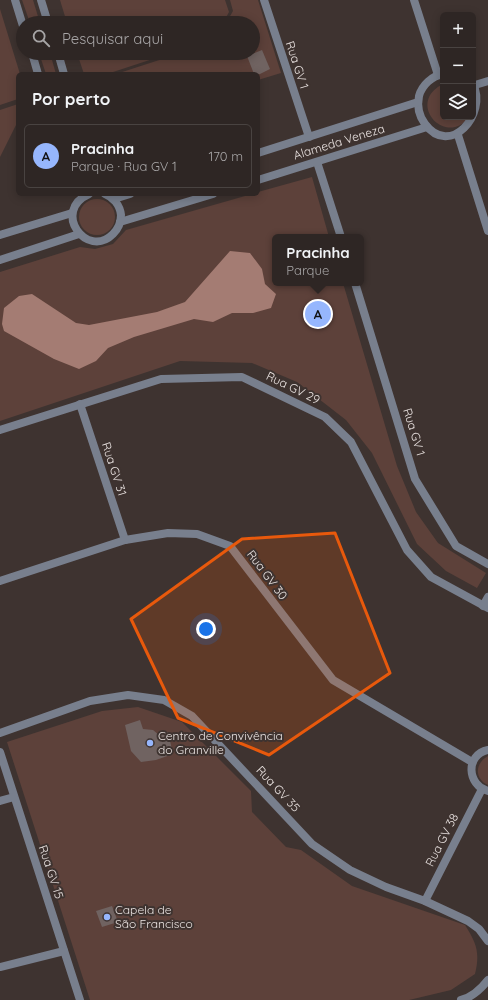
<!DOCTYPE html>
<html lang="pt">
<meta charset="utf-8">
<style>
body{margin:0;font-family:Quicksand,sans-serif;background:#362e2c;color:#f1f3f6}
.controls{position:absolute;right:12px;top:12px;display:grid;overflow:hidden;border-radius:6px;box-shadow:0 2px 10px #0003}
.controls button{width:36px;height:36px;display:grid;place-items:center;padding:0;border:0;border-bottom:1px solid #494341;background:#2e2624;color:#f1f3f6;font:20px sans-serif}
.you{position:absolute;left:206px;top:629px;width:14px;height:14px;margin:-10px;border:3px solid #fff;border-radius:50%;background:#1a73e8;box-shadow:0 0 0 6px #1a73e833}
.badge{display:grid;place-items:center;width:26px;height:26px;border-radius:50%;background:#96b6fd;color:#111;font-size:13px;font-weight:700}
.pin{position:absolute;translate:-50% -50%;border:2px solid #fff;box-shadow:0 1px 4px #0006}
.popup{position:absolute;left:272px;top:234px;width:92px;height:52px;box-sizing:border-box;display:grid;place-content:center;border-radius:6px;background:#2e2624;filter:drop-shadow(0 1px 3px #0005);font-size:13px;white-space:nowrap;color:#a7a5a6}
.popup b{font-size:15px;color:#f1f3f6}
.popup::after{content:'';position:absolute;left:50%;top:100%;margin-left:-8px;border:8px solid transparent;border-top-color:#2e2624}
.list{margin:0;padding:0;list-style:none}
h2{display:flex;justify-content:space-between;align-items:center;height:52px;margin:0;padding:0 16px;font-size:17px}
h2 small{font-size:13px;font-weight:400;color:#a7a5a6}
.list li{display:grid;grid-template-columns:26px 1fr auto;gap:12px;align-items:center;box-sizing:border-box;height:64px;margin:0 8px 8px;padding:0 8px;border:1px solid #494341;border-radius:6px}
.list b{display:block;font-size:15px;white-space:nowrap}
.list p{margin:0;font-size:13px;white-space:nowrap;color:#a7a5a6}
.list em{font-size:13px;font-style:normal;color:#a7a5a6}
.icon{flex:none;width:22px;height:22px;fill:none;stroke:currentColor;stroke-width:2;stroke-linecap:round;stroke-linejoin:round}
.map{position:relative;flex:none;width:488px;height:1000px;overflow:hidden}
.search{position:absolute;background:#2e2624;box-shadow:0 2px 10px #0003;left:16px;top:16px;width:244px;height:44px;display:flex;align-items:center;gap:10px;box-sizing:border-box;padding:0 14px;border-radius:22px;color:#a7a5a6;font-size:15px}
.panel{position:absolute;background:#2e2624;box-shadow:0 2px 10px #0003;left:16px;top:72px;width:244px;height:124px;border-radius:6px}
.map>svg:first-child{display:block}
</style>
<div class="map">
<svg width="488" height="1000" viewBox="0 0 488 1000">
<rect width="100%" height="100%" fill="#3e3330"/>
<!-- green -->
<g fill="#5d413a">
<polygon points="22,0 33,0 40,23 30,23"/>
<polygon points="60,0 225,0 229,12 223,23 67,23"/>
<polygon points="230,0 258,0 281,73 258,80 258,74 116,74 181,53 253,53 253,23 226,23 233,11"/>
<polygon points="0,9 20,74 18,74 18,99 0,105"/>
<polygon points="39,53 50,53 56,74 46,74"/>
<polygon points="77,53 171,53 107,74 84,74"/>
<path d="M443 84V117H469C446 148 405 103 443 84Z"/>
<polygon points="18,104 18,121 0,157 0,110"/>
<polygon points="312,177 329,237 275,237 275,283 343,283 397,466 416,512 438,543 486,573 477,588 446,571 417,544 372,453 346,420 297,382 252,363 180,361 0,421 0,272 80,247 95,249 113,244 126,230 252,194 258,194 258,192"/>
<circle cx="97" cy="217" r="18"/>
<path d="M138 707 182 722 251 791 252 812 286 847 301 850 352 886 465 925C477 944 480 953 475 974L451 990 409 1000H90L7 742 102 711Z"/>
<path d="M488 756V785C474 779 475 763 488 756Z"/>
</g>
<!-- water -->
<polygon fill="#a47c73" points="230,251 250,253 262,269 265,284 276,294 271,308 253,313 232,313 213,322 194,319 134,337 108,348 96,361 79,369 54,359 4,331 2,324 4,308 19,296 32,294 76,323 89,325 157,312 185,302"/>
<!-- building -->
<g fill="#706361">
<polygon points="262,50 270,69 260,74 254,74 247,56"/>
<polygon points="140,720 143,729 153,730 159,735 168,732 173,754 156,760 141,762 131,751 125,725"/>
<polygon points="112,906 118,922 102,927 96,911"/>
</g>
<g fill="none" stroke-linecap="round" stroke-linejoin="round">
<!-- minor -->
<g stroke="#787f8d" stroke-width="8">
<polyline points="15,0 23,26"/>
<polyline points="41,0 48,23"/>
<polyline points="264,0 309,137"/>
<polyline points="414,0 438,75"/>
<polyline points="32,53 38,74"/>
<polyline points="58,53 64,74"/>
<path d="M443 74C432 76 422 85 419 96 417 106 419 116 425 124 450 158 488 114 473 84"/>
<polyline points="475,85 488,81"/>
<polyline points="458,135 488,231"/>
<polyline points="258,153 418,102"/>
<polyline points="317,162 341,237"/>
<polyline points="258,180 427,127"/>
<path d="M89 194C51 211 87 260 113 234 118 229 121 222 121 215 120 205 113 197 105 194"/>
<polyline points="114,199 130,194"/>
<polyline points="120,222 213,194"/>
<polyline points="0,235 72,213"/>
<polyline points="0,260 79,234"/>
<polyline points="355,283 415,479 456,546 488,564"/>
<polyline points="80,404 125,540"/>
<polyline points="0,430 161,379 242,377 325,417 351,442 407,550 431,577 488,608"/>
<polyline points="0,581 125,540 168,533 197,534 230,546 333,680 472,762"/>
<polyline points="483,606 488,597"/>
<polyline points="0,733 90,701 128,695 164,700 192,716 312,844 350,870 386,887 425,901 468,921 479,929 488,941"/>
<path d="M488 750C465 755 467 785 488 791"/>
<polyline points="0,752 80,1000"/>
<polyline points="0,801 14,797"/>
<polyline points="425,901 482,789"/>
<polyline points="0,967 64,951"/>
<path d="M461 1000C473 997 481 989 488 980"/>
</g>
</g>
<!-- marked area -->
<path fill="#e8590c" fill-opacity="0.2" stroke="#e8590c" stroke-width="3" stroke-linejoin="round" d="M335 533 390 673 269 755 178 718 131 619 242 539Z"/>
<!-- markers -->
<g fill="#96b6fd" stroke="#3e3330" stroke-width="1.5">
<circle cx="150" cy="743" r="4"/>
<circle cx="107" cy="917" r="4"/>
</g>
<g text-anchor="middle" stroke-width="4" stroke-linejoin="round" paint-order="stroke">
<!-- street labels -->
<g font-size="12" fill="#eae3e1" stroke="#3e3330">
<text transform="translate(297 65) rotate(72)" y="4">Rua GV 1</text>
<text transform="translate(339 142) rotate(-17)" y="4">Alameda Veneza</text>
<text transform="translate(293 388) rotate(26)" y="4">Rua GV 29</text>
<text transform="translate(414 432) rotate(73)" y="4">Rua GV 1</text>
<text transform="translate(114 469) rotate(72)" y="4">Rua GV 31</text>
<text transform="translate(267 575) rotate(53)" y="4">Rua GV 30</text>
<text transform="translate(278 789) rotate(47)" y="4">Rua GV 35</text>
<text transform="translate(442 840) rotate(-63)" y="4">Rua GV 38</text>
<text transform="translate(51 872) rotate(72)" y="4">Rua GV 15</text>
</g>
<!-- poi labels -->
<g font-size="12" fill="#eae3e1" stroke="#3e3330" text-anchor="start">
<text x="158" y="740">Centro de Convivência<tspan x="158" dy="14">do Granville</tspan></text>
<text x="115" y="914">Capela de<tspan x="115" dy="14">São Francisco</tspan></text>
</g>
</g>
</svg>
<div class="controls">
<button>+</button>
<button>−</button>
<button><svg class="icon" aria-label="layers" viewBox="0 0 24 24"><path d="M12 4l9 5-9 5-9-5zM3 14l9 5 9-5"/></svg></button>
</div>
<div class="you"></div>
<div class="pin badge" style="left:318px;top:314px">A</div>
<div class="popup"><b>Pracinha</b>Parque</div>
<div class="search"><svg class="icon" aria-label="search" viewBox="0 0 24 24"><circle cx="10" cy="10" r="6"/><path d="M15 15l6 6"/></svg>Pesquisar aqui</div>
<section class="panel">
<h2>Por perto<small></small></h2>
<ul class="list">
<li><span class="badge">A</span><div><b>Pracinha</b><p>Parque · Rua GV 1</p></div><em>170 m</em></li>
</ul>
</section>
</div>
